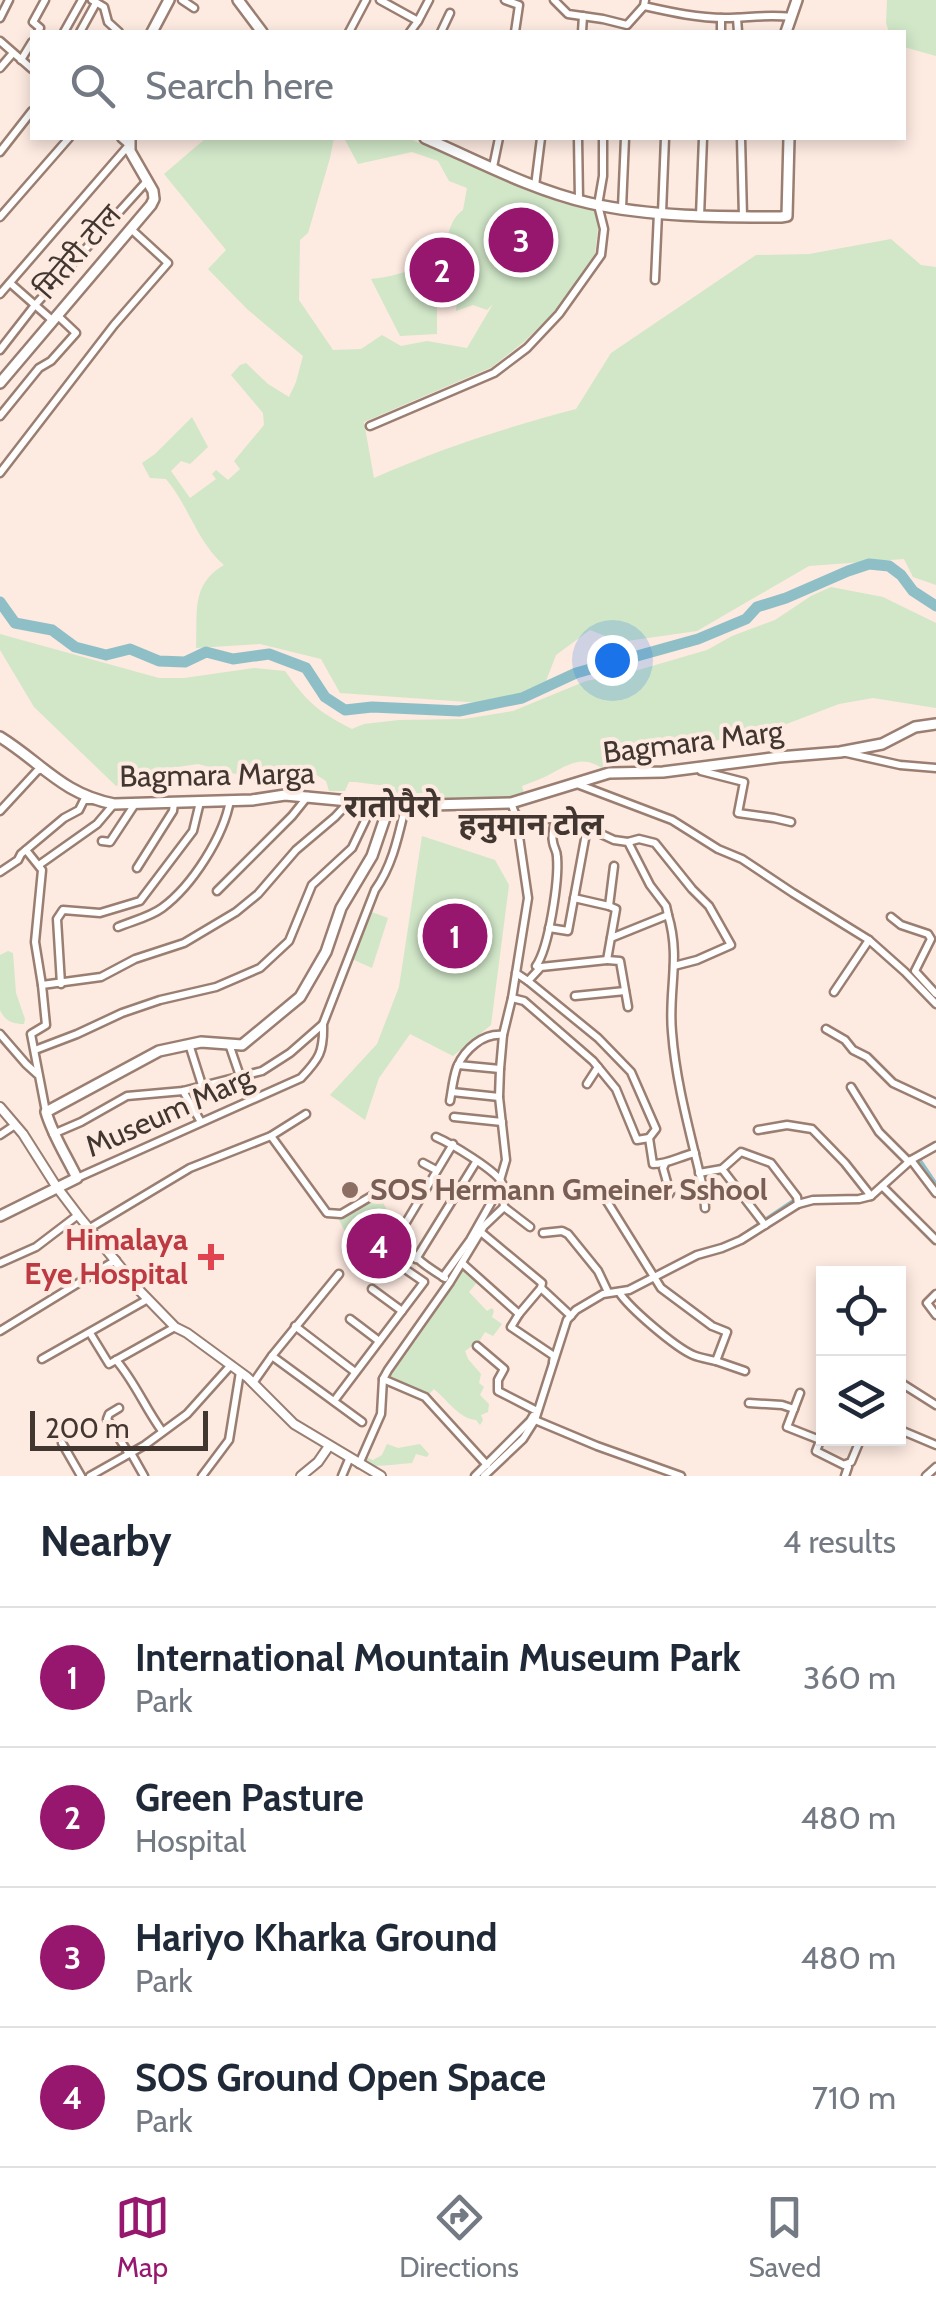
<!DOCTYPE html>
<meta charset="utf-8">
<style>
body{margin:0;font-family:Cabin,"Noto Sans Devanagari",sans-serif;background:#f2f2f3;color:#1f2937}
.controls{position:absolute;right:30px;bottom:30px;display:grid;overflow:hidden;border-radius:0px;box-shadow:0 5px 15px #0003}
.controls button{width:90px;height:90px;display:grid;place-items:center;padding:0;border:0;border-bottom:2px solid #e0e1e3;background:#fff;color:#1f2937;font:50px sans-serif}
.scale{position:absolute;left:30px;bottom:25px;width:178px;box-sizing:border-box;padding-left:10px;border:5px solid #423630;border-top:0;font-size:28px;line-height:35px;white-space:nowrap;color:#423630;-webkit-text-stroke:8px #fdeae1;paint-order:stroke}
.you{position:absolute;left:612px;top:660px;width:35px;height:35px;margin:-25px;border:8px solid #fff;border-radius:50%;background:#1a73e8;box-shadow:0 0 0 15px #1a73e833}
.badge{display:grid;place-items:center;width:65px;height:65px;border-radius:50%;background:#97166e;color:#fff;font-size:32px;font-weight:700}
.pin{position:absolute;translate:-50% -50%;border:5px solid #fff;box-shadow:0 2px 10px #0006}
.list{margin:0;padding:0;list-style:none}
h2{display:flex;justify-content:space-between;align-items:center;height:130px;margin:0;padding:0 40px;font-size:42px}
h2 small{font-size:32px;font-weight:400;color:#747a83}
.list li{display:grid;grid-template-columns:65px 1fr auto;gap:30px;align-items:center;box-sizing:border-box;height:140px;padding:0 40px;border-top:2px solid #e0e1e3}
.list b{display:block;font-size:38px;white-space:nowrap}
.list p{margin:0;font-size:32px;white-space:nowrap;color:#747a83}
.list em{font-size:32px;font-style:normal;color:#747a83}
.icon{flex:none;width:55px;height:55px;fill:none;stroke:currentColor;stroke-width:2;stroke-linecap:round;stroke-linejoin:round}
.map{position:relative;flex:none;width:936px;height:1476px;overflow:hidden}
.search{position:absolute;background:#fff;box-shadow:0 5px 15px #0003;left:30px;right:30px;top:30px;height:110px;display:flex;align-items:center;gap:25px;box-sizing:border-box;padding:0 35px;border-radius:0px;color:#747a83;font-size:38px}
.sheet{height:690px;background:#fff}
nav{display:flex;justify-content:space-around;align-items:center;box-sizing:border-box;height:140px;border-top:2px solid #e0e1e3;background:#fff;font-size:28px;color:#747a83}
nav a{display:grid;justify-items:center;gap:5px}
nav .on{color:#97166e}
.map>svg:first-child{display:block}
</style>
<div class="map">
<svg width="936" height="1476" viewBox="0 0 936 1476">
<rect width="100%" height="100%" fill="#fdeae1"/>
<!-- green -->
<g fill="#d1e7c8">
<polygon points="887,0 936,0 936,56 904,47 904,32 889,32 886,23"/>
<path d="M206 138H334L330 158 308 233 300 240 299 300 333 350 361 349 382 335 401 346 427 341 467 348 493 304 487 310 473 305 456 311 458 292 452 278 437 283V334L400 336 371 279C393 277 423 269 439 252 450 239 448 220 463 210L467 188 449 181 438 161 412 152 358 164 345 140 348 138H408L561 203 596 210 598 228 595 254 558 308 525 341 492 367 364 422 374 478C439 449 507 427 576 409L611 353 756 255 809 254 891 239 921 265 936 267V585L913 577 904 559 809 566 697 631 620 642 590 630 556 655 546 681 496 704 340 693 321 659 260 644 196 648C198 613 190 585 224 565 197 542 189 506 166 479L150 478 142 463 155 454 192 417 208 447 190 464 181 461 171 471 190 498 216 479 212 474 216 470 228 480 240 469 234 461 264 425 263 413 231 375 240 365 246 363 268 384 289 397 296 382 303 356 247 309 208 269 226 250 164 174Z"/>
<path d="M831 587 883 597 936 623V708L873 698 839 704 776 728 745 736 713 741H698L607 755 602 768C583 756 571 763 554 772 544 778 532 782 522 786L524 794C483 805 436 803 394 796L395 787 355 782H349L345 791H329L326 781 315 774 296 766 243 776 198 764 150 771 116 786 34 707 0 650V634L159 678H184L254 668 285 671C308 703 317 711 352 729L364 724 399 720 464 719 513 711 586 681 628 673 707 650 732 636 775 620 811 596Z"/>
<polygon points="422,836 495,860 509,885 491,1025 453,1056 410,1034 379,1078 365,1120 330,1095 377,1044 399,987"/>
<polygon points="369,911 388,918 372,968 352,959"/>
<path d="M8 951 13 953 16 993 25 1019 24 1024C12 1024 5 1021 0 1010V955Z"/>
<polygon points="378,1195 399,1229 414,1263 371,1282 338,1218"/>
<path d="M464 1268 478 1281 469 1292 487 1311 492 1308 494 1311 492 1317 502 1324 493 1336 485 1332 480 1340 481 1347 472 1346 465 1351 468 1359 481 1374 479 1383 484 1387 480 1395 489 1404 488 1412 481 1415 483 1420 480 1425 476 1420C460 1419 447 1400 434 1389L428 1395 386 1378 412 1342H415L429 1318 461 1269Z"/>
<path d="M387 1444 398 1448 420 1444 429 1454 427 1457 416 1454 412 1463C397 1464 376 1467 363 1466V1459L368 1458 373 1460 382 1455Z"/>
</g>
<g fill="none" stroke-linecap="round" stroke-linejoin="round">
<!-- canal -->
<g stroke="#8fbfc6" stroke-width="6">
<polyline points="919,1161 936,1186"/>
<polyline points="749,1232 795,1201"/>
</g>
<!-- river -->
<polyline stroke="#8fbfc6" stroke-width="11" points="0,602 15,623 52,630 75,647 106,655 130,649 159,661 185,662 206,652 233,659 269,654 306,668 325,697 345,710 372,707 459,711 522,698 576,673 698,639 746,619 757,607 786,598 848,571 869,564 889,566 901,575 913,591 936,606"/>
<defs>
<g id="minor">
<polyline points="92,0 104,7 108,22 119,32"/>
<polyline points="182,0 194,8"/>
<polyline points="380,0 418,21 410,32"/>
<polyline points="505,0 519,5 515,32"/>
<polyline points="554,0 568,14 603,19 627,25 644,6"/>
<path d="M645 0 644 6C671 12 697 18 725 18 747 18 768 14 790 17"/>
<polyline points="0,18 9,0"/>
<polyline points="737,18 738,32"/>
<polyline points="418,21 429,0"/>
<polyline points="38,32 40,28 33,22 45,0"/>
<polyline points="64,32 82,0"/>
<polyline points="80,32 96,3"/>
<polyline points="349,32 366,0"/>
<polyline points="441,32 450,13"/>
<polyline points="582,32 583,16"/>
<polyline points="721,32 721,18"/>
<polyline points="0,41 32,69"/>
<polyline points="21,60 32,42"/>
<polyline points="0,68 13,53"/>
<polyline points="578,138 579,200"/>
<polyline points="741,138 743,217"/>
<polyline points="0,152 32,111"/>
<polyline points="493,167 499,138"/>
<polyline points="535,186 541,138"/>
<polyline points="622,208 625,138"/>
<polyline points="662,213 665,138"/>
<polyline points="700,216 703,138"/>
<polyline points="0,217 69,138"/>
<polyline points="655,280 658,213"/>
<polyline points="10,283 52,320"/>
<polyline points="0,294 129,145 121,138"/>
<polyline points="0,350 35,305 147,181"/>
<polyline points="0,416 39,368 51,361 76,333 58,316"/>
<polyline points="370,426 494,373 527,348 559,314 601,255 604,229 598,205 603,176 603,138"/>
<polyline points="0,473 114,325 168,263 131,229"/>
<polyline points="842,752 900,765 936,768"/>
<polyline points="698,768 701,771 744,782 738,813 774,818 791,822"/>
<polyline points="577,784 672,820 718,849 742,859 793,893 869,940 905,972 936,1004"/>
<polyline points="0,811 37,771 42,769"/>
<polyline points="516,816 573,821 614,840 628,842 650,885 666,906 668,915 611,938"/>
<polyline points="102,841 110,842 135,804"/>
<polyline points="628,842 639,839 655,843 692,889 709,906 731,945 697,960 674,966"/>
<polyline points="26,850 42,870 35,942 42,985"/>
<polyline points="39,865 97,824 114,804"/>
<polyline points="137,868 173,811 174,803"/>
<polyline points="0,872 18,860 21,854 64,818 79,810 84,800 95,800"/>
<polyline points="217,891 292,816 308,796"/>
<polyline points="574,898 609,906"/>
<path d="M668 915C681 958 668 991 672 1032 676 1086 692 1139 704 1192L705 1208"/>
<polyline points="891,917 901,925 928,934 931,939 915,971 936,994"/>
<path d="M118 927C132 921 150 917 162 908 192 886 224 836 230 800"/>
<polyline points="549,928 568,931 587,828"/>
<polyline points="607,960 620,961 628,1007"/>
<path d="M536 966C549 948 559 880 557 857 557 850 554 849 553 842 551 834 554 826 556 819"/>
<polyline points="516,973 528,981 541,967 607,960 616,909 609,906 614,866"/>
<path d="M528 981 598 1038 631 1072 656 1129 649 1138 653 1164C669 1164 680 1156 695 1153"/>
<polyline points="61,984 57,919 63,910 100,913 140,901 193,831 200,802"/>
<polyline points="834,992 869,940"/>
<polyline points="575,996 625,991"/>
<polyline points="512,998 524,1001 593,1061 616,1089 637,1140 649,1138"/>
<polyline points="826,1029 845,1040 853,1050 867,1057 893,1083 936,1103"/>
<polyline points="0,1034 26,1064 37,1074"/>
<polyline points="189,1044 202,1085"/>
<polyline points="229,1044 240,1076"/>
<polyline points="35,1050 77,1034 122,1013 160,1000 216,987 260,968 289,941 312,885 352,848 375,800"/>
<polyline points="458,1065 500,1069"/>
<polyline points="587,1084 598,1067"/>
<polyline points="851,1087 879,1132 909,1162"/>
<polyline points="183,1091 201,1122"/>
<polyline points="452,1092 499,1097"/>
<path d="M450 1101C452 1090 453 1078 457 1067 465 1049 483 1033 503 1035"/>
<polyline points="46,1112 31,1034 46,1025 42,985 101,977 135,959 184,943 236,912 258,894 296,850 335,817 349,802"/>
<polyline points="454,1117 502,1122"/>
<polyline points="758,1130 787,1125 812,1129 845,1163 871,1196"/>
<polyline points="53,1134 81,1122 127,1096 183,1091 262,1071 290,1053 322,1025"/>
<polyline points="0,1135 15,1125"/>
<polyline points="271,1136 306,1114"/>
<polyline points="911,1160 936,1193"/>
<polyline points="423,1163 436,1170"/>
<polyline points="722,1169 741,1152 771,1163 797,1197 798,1204"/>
<polyline points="699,1173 722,1169 765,1225"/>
<path d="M77 1178 301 1078C319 1059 324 1052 323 1024L375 890C394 863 399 832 407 800"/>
<polyline points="883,1187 936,1240"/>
<polyline points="656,1191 658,1188 668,1195 670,1193 663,1168 665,1164"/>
<polyline points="603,1195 661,1288 712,1326 727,1332 716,1361 745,1371"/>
<polyline points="504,1207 530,1227"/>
<polyline points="90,1228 190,1168 271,1136 327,1213 341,1214 375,1194"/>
<polyline points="482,1233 542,1283 541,1288 519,1314 511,1327 554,1356 553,1362"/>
<polyline points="543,1233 562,1231 568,1234 598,1271 608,1292"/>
<polyline points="416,1259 476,1162"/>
<polyline points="0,1263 36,1247 78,1215"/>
<polyline points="462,1263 519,1314"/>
<polyline points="443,1277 470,1240 496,1194 506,1160 499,1097 500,1069 503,1035 512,998 528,898 516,816 511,803"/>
<path d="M445 1278C421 1263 410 1257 402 1229L453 1144"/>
<polyline points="541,1288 571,1316"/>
<polyline points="372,1289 402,1311"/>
<path d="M619 1292C629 1308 675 1347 693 1355 700 1358 708 1359 716 1361"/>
<polyline points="936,1294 927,1303 936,1315"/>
<polyline points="350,1319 379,1341"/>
<polyline points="295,1326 355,1372"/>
<polyline points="0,1331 116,1260"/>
<polyline points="90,1333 109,1364 175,1327"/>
<polyline points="477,1346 504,1369 498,1380 498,1391 535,1410"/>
<polyline points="272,1356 362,1422"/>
<polyline points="42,1359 148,1299"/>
<path d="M116 1360C135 1382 145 1408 162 1431"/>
<polyline points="383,1379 425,1397 487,1465"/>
<polyline points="898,1381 936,1405"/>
<polyline points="253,1383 272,1356 339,1274"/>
<polyline points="800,1393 787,1427 820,1440"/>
<polyline points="334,1401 424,1282 408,1271"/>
<polyline points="749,1403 782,1405 794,1409"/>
<polyline points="119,1408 109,1414 107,1419 129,1454"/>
<polyline points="535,1420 567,1320 576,1310 603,1294 629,1290 697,1255 722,1248 741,1240 798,1204 813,1200 859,1199 871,1196 911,1160 936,1146"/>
<polyline points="898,1429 936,1445"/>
<polyline points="824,1431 816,1451 844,1465 851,1462 861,1438"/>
<polyline points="62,1443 81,1476"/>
<polyline points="131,1453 144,1476"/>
<path d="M359 1464 381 1414 383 1379 388 1370 450 1282 484 1226 504 1207C503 1200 504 1190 502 1183 497 1171 450 1143 436 1137"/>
<polyline points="90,1476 145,1445 187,1414 231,1365"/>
<polyline points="202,1476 229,1440 240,1372"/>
<polyline points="342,1476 350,1457"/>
<polyline points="475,1476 530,1421 533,1416"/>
<polyline points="484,1476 523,1439 535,1420 597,1446 681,1476"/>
<polyline points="845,1476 848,1467 846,1464"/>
<polyline points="926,1476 936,1467"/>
</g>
<g id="tertiary">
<polyline points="0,1107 23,1134 56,1186 78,1215 140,1291 175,1327 187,1333 247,1377 294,1424 381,1476"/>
<polyline points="301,1476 318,1462 329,1446"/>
</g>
<g id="secondary">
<polyline points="238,0 262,32"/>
<polyline points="152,32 169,0"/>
<polyline points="786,32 797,0"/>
<path d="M425 138C478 161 532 190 589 203 651 217 718 217 781 217L787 216 789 138"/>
<polyline points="0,383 151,205 154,199 153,191 130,151 130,138"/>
<path d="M0 737C42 763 62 794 114 804L252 800 285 795 349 801 407 800 430 805 511 803 609 773 663 772 779 757 840 752 882 744 915 727 936 724"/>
<path d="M0 1216 77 1178C66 1155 53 1136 46 1112L159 1051 201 1042 242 1045 300 997 326 952 341 908 372 856 388 809 394 800"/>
</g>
</defs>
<!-- minor casing -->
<use href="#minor" stroke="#9a7e71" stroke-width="11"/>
<!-- tertiary casing -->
<use href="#tertiary" stroke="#9a7e71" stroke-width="12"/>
<!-- secondary casing -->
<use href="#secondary" stroke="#9a7e71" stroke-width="14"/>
<!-- minor -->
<use href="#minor" stroke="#fff" stroke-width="6"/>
<!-- tertiary -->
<use href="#tertiary" stroke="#fff" stroke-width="8"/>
<!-- secondary -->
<use href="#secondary" stroke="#fff" stroke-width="9"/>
</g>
<!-- markers -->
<circle fill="#8d6e63" stroke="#fdeae1" stroke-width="4" cx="350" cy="1190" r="10"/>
<path fill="#e0444e" stroke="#fdeae1" stroke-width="4" d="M206 1242h10v10h10v10h-10v10h-10v-10h-10v-10h10z"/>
<g text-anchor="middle" stroke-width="8" stroke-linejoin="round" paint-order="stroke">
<!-- street labels -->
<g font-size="30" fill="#423630" stroke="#fdeae1">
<text transform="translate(78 252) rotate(-49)" y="10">मितेरी टोल</text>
<text transform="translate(693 742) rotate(-7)" y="10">Bagmara Marg</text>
<text transform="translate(217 775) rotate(-1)" y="10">Bagmara Marga</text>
<text transform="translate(169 1112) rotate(-24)" y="10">Museum Marg</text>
</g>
<!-- education labels -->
<g font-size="30" font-weight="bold" fill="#785e54" stroke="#fdeae1" text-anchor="start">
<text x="370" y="1200">SOS Hermann Gmeiner Sshool</text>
</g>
<!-- health labels -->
<g font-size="30" font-weight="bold" fill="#be3a42" stroke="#fdeae1" text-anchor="end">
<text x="188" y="1250">Himalaya<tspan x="188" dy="34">Eye Hospital</tspan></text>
</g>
<!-- neighbourhood labels -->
<g font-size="32" font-weight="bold" fill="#423630" stroke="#fdeae1">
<text x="392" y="817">रातोपैरो</text>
<text x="531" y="835">हनुमान टोल</text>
</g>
</g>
</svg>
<div class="controls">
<button><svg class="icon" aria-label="locate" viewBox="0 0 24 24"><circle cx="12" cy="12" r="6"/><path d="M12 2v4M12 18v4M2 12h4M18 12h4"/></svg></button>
<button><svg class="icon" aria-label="layers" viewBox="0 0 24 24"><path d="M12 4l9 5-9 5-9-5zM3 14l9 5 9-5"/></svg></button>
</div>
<div class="scale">200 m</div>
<div class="you"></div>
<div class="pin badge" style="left:455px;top:936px">1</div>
<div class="pin badge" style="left:442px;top:270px">2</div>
<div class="pin badge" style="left:521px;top:240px">3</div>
<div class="pin badge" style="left:379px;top:1246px">4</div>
<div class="search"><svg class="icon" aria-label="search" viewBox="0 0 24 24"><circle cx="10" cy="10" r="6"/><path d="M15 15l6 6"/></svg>Search here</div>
</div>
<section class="sheet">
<h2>Nearby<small>4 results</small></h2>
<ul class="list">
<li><span class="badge">1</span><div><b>International Mountain Museum Park</b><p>Park</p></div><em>360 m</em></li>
<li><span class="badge">2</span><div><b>Green Pasture</b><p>Hospital</p></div><em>480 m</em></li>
<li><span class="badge">3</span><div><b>Hariyo Kharka Ground</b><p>Park</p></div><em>480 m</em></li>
<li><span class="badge">4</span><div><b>SOS Ground Open Space</b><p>Park</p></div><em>710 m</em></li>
</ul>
</section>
<nav>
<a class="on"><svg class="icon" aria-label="map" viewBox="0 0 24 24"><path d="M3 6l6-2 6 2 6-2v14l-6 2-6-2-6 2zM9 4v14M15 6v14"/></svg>Map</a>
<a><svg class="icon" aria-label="directions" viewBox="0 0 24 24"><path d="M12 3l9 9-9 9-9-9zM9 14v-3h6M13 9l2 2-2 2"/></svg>Directions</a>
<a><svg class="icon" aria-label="saved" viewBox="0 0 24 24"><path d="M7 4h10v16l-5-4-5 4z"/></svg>Saved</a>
</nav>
